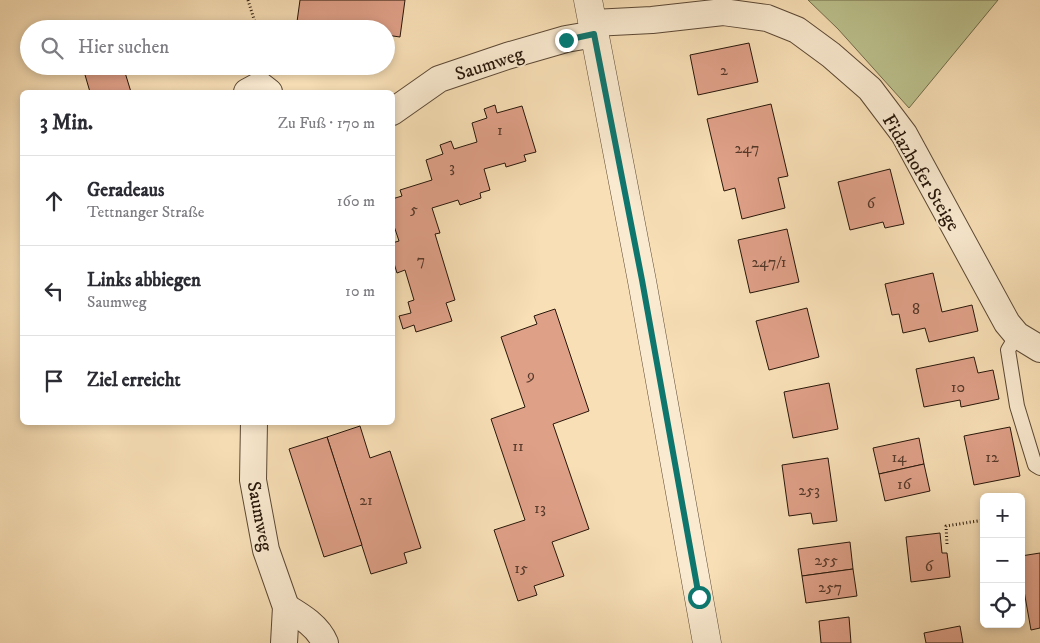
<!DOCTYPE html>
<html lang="de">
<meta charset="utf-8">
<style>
body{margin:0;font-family:"IM FELL DW Pica",serif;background:#f2f2f3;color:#2b2b33}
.controls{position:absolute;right:15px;bottom:15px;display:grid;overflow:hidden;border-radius:8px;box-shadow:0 2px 8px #0003}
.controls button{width:45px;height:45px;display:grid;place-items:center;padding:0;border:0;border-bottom:1px solid #e1e1e2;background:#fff;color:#2b2b33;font:25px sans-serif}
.stop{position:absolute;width:15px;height:15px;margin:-11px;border:4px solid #0f766e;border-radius:50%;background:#fff}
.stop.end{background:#0f766e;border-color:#fff;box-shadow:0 1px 5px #0008}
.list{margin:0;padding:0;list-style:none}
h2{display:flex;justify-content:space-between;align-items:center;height:65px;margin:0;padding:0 20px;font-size:21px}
h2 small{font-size:16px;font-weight:400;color:#7c7c81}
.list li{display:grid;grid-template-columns:32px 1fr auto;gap:15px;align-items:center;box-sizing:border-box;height:90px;padding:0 20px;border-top:1px solid #e1e1e2}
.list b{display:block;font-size:19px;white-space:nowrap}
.list p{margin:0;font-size:16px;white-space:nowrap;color:#7c7c81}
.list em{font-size:16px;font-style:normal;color:#7c7c81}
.icon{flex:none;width:28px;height:28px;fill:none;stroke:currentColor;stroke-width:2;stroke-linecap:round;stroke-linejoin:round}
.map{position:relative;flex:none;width:1040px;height:643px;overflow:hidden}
.search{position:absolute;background:#fff;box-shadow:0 2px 8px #0003;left:20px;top:20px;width:375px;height:55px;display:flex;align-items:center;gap:12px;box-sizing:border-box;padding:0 18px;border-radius:28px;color:#7c7c81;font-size:19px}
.panel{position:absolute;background:#fff;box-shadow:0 2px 8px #0003;left:20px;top:90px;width:375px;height:335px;border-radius:8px}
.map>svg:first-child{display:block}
</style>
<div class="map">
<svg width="1040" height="643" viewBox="0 0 1040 643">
<rect width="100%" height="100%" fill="#f8dfb6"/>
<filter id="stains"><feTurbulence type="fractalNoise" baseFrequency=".004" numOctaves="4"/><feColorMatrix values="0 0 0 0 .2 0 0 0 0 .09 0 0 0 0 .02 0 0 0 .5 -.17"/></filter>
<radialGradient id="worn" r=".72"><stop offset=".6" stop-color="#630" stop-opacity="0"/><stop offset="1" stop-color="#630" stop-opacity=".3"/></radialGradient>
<!-- green -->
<polygon fill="#bcc28e" stroke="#726c4c" points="808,0 998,0 909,108 838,29"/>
<!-- building -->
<g fill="#dfa088" stroke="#271609">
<polygon points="300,0 405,0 400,37 386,35 386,29 296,29"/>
<polygon points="749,43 758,82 698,95 690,55"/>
<polygon points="88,66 123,66 131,92 90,92 83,68"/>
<polygon points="771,104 788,176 778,178 785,208 742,219 735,188 724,191 707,119"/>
<polygon points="495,105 497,113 522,106 536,152 524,155 526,161 506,167 505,163 484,169 490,190 480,193 481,198 460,205 458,200 432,208 440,233 435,234 455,300 446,303 452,321 416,332 414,325 403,329 399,316 411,313 408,302 414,300 405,270 397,273 392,257 392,243 399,241 392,220 392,199 402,196 400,190 432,180 426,160 443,154 440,145 451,141 454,149 477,142 472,123 487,118 484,109"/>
<polygon points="890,169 904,224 885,228 883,222 850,230 838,182"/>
<polygon points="787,229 799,282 750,293 738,240"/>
<polygon points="933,273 942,312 972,305 978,331 929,342 925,328 903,333 899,314 892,315 885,284"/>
<polygon points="807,308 819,357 769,370 756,321"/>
<polygon points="555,309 589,411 553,424 589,529 552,542 564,576 534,586 537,595 518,601 494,530 525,520 491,419 525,407 501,337 537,324 534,316"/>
<polygon points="974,357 978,373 993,370 999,399 961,407 960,400 924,407 916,369"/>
<polygon points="829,383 838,429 793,438 784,392"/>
<polygon points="360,426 370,458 390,451 421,548 404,553 407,563 371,574 327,437"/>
<polygon points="1010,427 1020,476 974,485 964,436"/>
<polygon points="327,437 362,545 324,557 289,449"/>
<polygon points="919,438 924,464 879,474 873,448"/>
<polygon points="828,458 837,521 813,524 811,513 789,516 782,465"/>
<polygon points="924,464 930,491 885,501 879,474"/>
<polygon points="940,533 942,553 947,553 950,577 911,582 906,537"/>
<polygon points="850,542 853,569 802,576 798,549"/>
<polygon points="1040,553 1040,628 1031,630 1021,574 1021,556"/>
<polygon points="853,569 857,596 806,603 802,576"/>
<polygon points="849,617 851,643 821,643 819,621"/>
<polygon points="960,626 963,643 926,643 924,633"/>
</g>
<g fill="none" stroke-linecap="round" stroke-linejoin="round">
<defs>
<polyline id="service" points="1017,335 1008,350 1017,406 1035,465 1040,468"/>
<g id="minor">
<polyline points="593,23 652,20 723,12 767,18 797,30 831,55 870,89 904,134 1007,323 1017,335 1040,349"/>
<polyline points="247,92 260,85 269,92"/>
<polyline points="392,112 439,79 507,56 566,39 595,34"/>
<polyline points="254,422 253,480 266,550 286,607 284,643"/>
<path d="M286 607C301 616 318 626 325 643"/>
</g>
<polyline id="tertiary" points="588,0 642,281 707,643"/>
</defs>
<!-- service casing -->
<use href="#service" stroke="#5b4834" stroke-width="16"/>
<!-- minor casing -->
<use href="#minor" stroke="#5b4834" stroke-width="28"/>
<!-- tertiary casing -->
<use href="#tertiary" stroke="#5b4834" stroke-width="29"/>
<!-- path -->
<g stroke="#271609" stroke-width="3" stroke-dasharray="1 2.5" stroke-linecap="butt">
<polyline points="248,0 257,29"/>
<polyline points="947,544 946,526 984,520"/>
</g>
<!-- service -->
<use href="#service" stroke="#faead0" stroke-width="14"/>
<!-- minor -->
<use href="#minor" stroke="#faead0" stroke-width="26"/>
<!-- tertiary -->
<use href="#tertiary" stroke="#faead0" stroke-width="28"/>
</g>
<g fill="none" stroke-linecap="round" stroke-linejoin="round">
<!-- route -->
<polyline stroke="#0f766e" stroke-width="6" points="566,40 594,34 642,280 699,597"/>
</g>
<g text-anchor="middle" stroke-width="4" stroke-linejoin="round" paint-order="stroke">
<!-- number labels -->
<g font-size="16" fill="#553829">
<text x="724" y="75">2</text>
<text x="500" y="135">1</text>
<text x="747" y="153">247</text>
<text x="452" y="172">3</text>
<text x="871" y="208">6</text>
<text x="414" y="214">5</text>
<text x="421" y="265">7</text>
<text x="769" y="267">247/1</text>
<text x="916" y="314">8</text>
<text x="531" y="380">9</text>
<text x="958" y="392">10</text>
<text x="518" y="451">11</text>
<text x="899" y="462">14</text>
<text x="992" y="462">12</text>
<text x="904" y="489">16</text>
<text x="809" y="495">253</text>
<text x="366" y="505">21</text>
<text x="540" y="513">13</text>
<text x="826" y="565">255</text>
<text x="929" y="571">6</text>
<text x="521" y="573">15</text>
<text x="830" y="592">257</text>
</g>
<!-- street labels -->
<g font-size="19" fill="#271609" stroke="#faead0">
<text transform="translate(489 63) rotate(-18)" y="7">Saumweg</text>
<text transform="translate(922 172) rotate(59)" y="7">Fidazhofer Steige</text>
<text transform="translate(261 516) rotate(79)" y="7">Saumweg</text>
</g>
</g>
<rect width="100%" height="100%" filter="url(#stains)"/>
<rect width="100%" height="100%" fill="url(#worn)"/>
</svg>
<div class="controls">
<button>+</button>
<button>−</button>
<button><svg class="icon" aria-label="locate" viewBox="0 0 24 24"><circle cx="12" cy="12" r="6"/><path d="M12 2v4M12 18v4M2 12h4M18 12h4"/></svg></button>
</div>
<div class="stop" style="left:699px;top:597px"></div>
<div class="stop end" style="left:566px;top:40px"></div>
<div class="search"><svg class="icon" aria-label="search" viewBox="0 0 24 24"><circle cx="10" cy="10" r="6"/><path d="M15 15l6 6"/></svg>Hier suchen</div>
<section class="panel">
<h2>3 Min.<small>Zu Fuß · 170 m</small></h2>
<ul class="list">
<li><svg class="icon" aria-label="ahead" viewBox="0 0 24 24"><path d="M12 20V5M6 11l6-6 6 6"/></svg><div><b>Geradeaus</b><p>Tettnanger Straße</p></div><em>160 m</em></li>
<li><svg class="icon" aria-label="left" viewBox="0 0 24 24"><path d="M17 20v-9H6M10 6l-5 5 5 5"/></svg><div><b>Links abbiegen</b><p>Saumweg</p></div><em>10 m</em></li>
<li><svg class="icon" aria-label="arrive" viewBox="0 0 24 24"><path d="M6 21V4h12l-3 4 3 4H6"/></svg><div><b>Ziel erreicht</b></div></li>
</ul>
</section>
</div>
